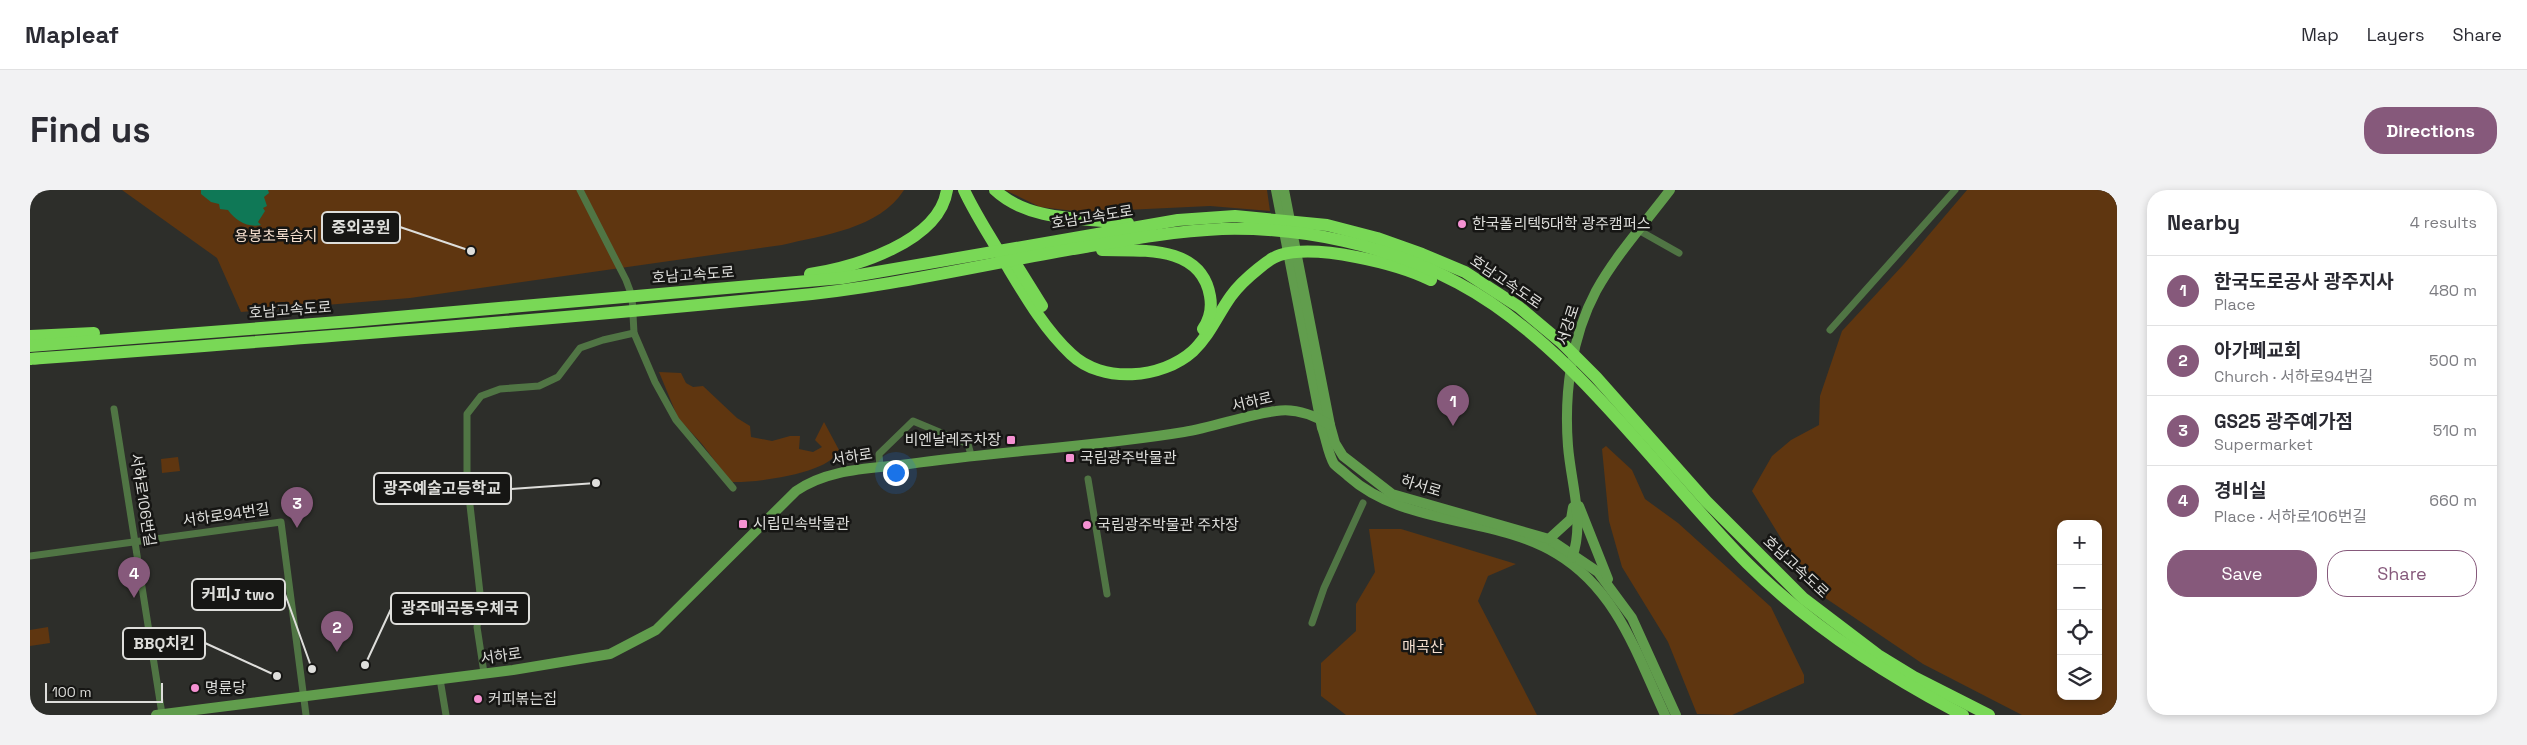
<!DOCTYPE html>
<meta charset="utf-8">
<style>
body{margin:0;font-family:"Space Grotesk","Noto Sans KR",sans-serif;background:#f2f2f3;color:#2b2b33}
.controls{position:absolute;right:15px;bottom:15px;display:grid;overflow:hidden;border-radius:10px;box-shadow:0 2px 8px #0003}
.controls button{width:45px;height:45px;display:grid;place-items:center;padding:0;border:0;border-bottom:1px solid #e1e1e2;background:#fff;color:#2b2b33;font:25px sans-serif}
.scale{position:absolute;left:15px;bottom:12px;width:118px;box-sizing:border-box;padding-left:5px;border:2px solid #dededb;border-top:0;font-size:14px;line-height:18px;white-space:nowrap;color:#dededb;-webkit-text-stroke:4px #161614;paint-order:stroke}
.you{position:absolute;left:865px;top:282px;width:18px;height:18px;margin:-12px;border:4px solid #fff;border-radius:50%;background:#1a73e8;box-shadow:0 0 0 8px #1a73e833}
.badge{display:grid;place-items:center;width:32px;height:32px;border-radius:50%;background:#86597b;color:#fff;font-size:16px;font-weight:700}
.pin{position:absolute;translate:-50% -41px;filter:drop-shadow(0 1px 2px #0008)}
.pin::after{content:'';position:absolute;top:26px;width:18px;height:15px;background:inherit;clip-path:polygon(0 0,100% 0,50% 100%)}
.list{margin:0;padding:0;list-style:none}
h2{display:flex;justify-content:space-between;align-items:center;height:65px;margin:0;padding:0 20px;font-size:21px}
h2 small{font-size:16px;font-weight:400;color:#7c7c81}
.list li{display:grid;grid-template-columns:32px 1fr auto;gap:15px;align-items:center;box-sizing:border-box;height:70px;padding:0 20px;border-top:1px solid #e1e1e2}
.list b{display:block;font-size:19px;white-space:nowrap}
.list p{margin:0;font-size:16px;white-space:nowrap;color:#7c7c81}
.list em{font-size:16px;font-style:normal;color:#7c7c81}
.actions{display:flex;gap:10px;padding:15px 20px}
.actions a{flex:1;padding:11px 0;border:1px solid #86597b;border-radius:20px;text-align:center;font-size:18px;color:#86597b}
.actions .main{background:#86597b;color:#fff}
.icon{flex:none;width:28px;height:28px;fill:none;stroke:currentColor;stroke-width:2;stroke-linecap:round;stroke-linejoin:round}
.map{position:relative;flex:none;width:2087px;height:525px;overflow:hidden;border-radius:20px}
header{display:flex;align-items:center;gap:30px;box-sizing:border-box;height:70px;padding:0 25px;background:#fff;border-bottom:1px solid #e1e1e2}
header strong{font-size:24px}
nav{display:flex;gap:28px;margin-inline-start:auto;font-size:18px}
.intro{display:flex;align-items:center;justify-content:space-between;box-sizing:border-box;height:120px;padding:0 30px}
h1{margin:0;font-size:35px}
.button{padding:12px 22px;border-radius:20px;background:#86597b;color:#fff;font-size:18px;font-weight:700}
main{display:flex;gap:30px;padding:0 30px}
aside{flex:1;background:#fff;border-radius:20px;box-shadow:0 2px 8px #0003}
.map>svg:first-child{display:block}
</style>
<header>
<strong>Mapleaf</strong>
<nav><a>Map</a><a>Layers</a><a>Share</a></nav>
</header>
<div class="intro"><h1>Find us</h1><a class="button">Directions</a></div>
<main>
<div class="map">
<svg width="2087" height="525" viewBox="0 0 2087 525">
<rect width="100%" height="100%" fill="#2d2e2a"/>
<!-- green -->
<g fill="#5f3610" fill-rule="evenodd">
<path d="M92 0H874C849 39 793 45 752 55L380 108 211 122 187 68Z"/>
<polygon points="975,0 1237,0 1240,21 1180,16 1053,22 1010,17"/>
<path d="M1937 0H2087V525H1992L1893 474 1782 399 1722 301 1742 266 1761 250 1789 235 1790 206 1812 141 1874 74ZM2031 334H2068V506H2031Z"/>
<path d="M629 182 651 183 656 193 663 197 673 196 707 228 720 236 721 247 742 251 760 246H770L769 259 783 262 792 257 785 250 794 232 809 260C806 263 803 269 799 271 779 285 725 293 701 292L672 254 648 228Z"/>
<polygon points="1576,256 1602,280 1615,309 1648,333 1741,417 1774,485 1774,493 1702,525 1667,524 1638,452 1592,377 1579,331 1572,259"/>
<polygon points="148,267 150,281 132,283 131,269"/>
<polygon points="1339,339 1371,339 1486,374 1458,386 1448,411 1507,525 1316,525 1291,506 1291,473 1326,441 1326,414 1345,382"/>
<polygon points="18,437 20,453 0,456 0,440"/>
</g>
<!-- water -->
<path fill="#0f7856" d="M171 0H238L239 3 234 7 237 16 233 18 235 21 228 32 231 35C217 38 205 30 198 20L190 19 189 14 181 12 171 4Z"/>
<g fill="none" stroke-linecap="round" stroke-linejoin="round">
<!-- street -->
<g stroke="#507544" stroke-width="7">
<polyline points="550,0 596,90 602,106 604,143 625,192 646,230 703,298"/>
<polyline points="1610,41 1649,63"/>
<polyline points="1800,140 1925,0"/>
<polyline points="84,219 132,524"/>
<polyline points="850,277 849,264 883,231 938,254 941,265"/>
<polyline points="1058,289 1077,404"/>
<polyline points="0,366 251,332 276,525"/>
<polyline points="1282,433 1294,398 1333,313"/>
<polyline points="454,483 447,437 451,412 437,289 437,224 451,206 470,199 509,196 528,187 550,158 573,150 604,143"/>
<polyline points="410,489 416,525"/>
</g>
<!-- secondary -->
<g stroke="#619d4d" stroke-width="10">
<path d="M1246 0 1292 238C1296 248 1298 264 1304 274 1308 278 1314 282 1318 286 1375 337 1463 325 1527 364 1587 400 1607 465 1635 525"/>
<polyline points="1254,0 1300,235 1305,253 1313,266 1362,304 1519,349 1568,382 1602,428 1646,525"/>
<polyline points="1549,316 1578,389"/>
<polyline points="1519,349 1541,329 1543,317"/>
<path d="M1542 368C1555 332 1541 294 1538 256 1534 204 1541 148 1566 101 1586 65 1615 33 1640 0"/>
<path d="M126 525 483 480 580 464 626 440 766 301C799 278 841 279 879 274 970 261 1063 257 1154 242 1185 237 1215 225 1246 221 1264 218 1284 225 1300 235"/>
</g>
<!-- highway -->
<g stroke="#79d856" stroke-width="12">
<path d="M934 0C945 24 960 46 973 69 993 102 1013 138 1041 164 1072 194 1132 189 1163 161 1180 145 1188 124 1201 106 1209 95 1218 87 1228 79 1234 74 1243 67 1250 65 1287 54 1366 73 1401 90"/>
<path d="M965 0C999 32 1054 28 1098 33"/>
<path d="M1072 60C1110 61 1171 54 1180 106 1182 117 1180 129 1173 139"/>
<polyline points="979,63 1012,116"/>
<path d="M780 84C825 77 909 52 917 0"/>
<polyline points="0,146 64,143"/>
<polyline points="0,156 322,131 812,88 1148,30 1205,26 1297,35 1347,48 1392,64 1435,82 1489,117 1532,153 1566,187 1676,311 1773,408 1848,465 1884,487 1959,525"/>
<path d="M0 169C254 150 509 131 762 106 861 97 958 73 1055 57 1101 49 1146 41 1192 39 1273 37 1357 55 1428 93 1541 153 1627 282 1717 373 1780 436 1854 484 1933 525"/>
</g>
</g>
<!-- markers -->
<g fill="#f591d2" stroke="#161614" stroke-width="2">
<circle cx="1432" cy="34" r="5"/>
<rect x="976" y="245" width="10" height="10" rx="2.5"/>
<rect x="1035" y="263" width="10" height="10" rx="2.5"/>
<rect x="708" y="329" width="10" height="10" rx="2.5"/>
<circle cx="1057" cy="335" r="5"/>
<circle cx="165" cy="498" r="5"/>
<circle cx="448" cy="509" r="5"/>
</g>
<g text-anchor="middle" stroke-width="5" stroke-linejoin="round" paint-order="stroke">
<!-- street labels -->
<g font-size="15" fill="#dededb" stroke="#161614">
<text transform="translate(1062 27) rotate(-9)" y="5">호남고속도로</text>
<text transform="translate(663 85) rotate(-4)" y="5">호남고속도로</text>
<text transform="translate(1476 92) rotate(34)" y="5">호남고속도로</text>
<text transform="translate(260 120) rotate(-4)" y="5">호남고속도로</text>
<text transform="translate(1538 135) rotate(-72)" y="5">서강로</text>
<text transform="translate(1222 212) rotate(-13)" y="5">서하로</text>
<text transform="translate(822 267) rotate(-9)" y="5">서하로</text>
<text transform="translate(1391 296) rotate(17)" y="5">하서로</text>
<text transform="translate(113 310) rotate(81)" y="5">서하로106번길</text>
<text transform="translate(196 325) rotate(-8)" y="5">서하로94번길</text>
<text transform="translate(1766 377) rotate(43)" y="5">호남고속도로</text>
<text transform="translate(471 466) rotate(-8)" y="5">서하로</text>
</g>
<!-- poi labels -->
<g font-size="15" fill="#dededb" stroke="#161614" text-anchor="start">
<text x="1442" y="39">한국폴리텍5대학 광주캠퍼스</text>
<text x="971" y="255" text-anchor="end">비엔날레주차장</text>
<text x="1050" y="273">국립광주박물관</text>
<text x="723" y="339">시립민속박물관</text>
<text x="1067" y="340">국립광주박물관 주차장</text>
<text x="175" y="503">명륜당</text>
<text x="458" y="514">커피볶는집</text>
</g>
<!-- park labels -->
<g font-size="15" fill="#f5dfcf" stroke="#161614">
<text x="246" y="51">용봉초록습지</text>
<text x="1393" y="462">매곡산</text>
</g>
</g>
<!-- callouts -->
<path fill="none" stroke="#dededb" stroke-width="2" d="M441 61L370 37M566 293L481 299M282 479L255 404M335 475L361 419M247 486L175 453"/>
<g fill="#dededb" stroke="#161614" stroke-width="2">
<circle cx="441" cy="61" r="5"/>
<circle cx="566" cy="293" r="5"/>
<circle cx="282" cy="479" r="5"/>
<circle cx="335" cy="475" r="5"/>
<circle cx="247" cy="486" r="5"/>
</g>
<g fill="#161614" stroke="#dededb" stroke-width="2">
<rect x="292" y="22" width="78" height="31" rx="5"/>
<rect x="344" y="283" width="137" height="31" rx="5"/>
<rect x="162" y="389" width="93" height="31" rx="5"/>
<rect x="361" y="403" width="138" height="31" rx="5"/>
<rect x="93" y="438" width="82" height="31" rx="5"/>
</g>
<g font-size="16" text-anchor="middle" font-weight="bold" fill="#dededb">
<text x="331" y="43">중외공원</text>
<text x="412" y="304">광주예술고등학교</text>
<text x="208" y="410">커피J two</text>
<text x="430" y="424">광주매곡동우체국</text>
<text x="134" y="459">BBQ치킨</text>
</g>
</svg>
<div class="controls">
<button>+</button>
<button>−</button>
<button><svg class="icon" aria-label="locate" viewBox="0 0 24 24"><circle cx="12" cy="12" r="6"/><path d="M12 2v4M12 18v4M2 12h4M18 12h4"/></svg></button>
<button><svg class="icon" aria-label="layers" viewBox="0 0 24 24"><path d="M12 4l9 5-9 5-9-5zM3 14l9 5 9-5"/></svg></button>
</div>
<div class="scale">100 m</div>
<div class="you"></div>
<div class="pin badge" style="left:1423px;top:236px">1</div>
<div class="pin badge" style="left:307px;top:462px">2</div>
<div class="pin badge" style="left:267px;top:338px">3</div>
<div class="pin badge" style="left:104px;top:408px">4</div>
</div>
<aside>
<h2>Nearby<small>4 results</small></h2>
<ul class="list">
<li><span class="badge">1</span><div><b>한국도로공사 광주지사</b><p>Place</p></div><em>480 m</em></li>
<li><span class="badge">2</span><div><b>아가페교회</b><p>Church · 서하로94번길</p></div><em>500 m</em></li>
<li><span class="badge">3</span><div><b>GS25 광주예가점</b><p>Supermarket</p></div><em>510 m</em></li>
<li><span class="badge">4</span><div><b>경비실</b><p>Place · 서하로106번길</p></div><em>660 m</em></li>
</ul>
<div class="actions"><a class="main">Save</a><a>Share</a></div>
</aside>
</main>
